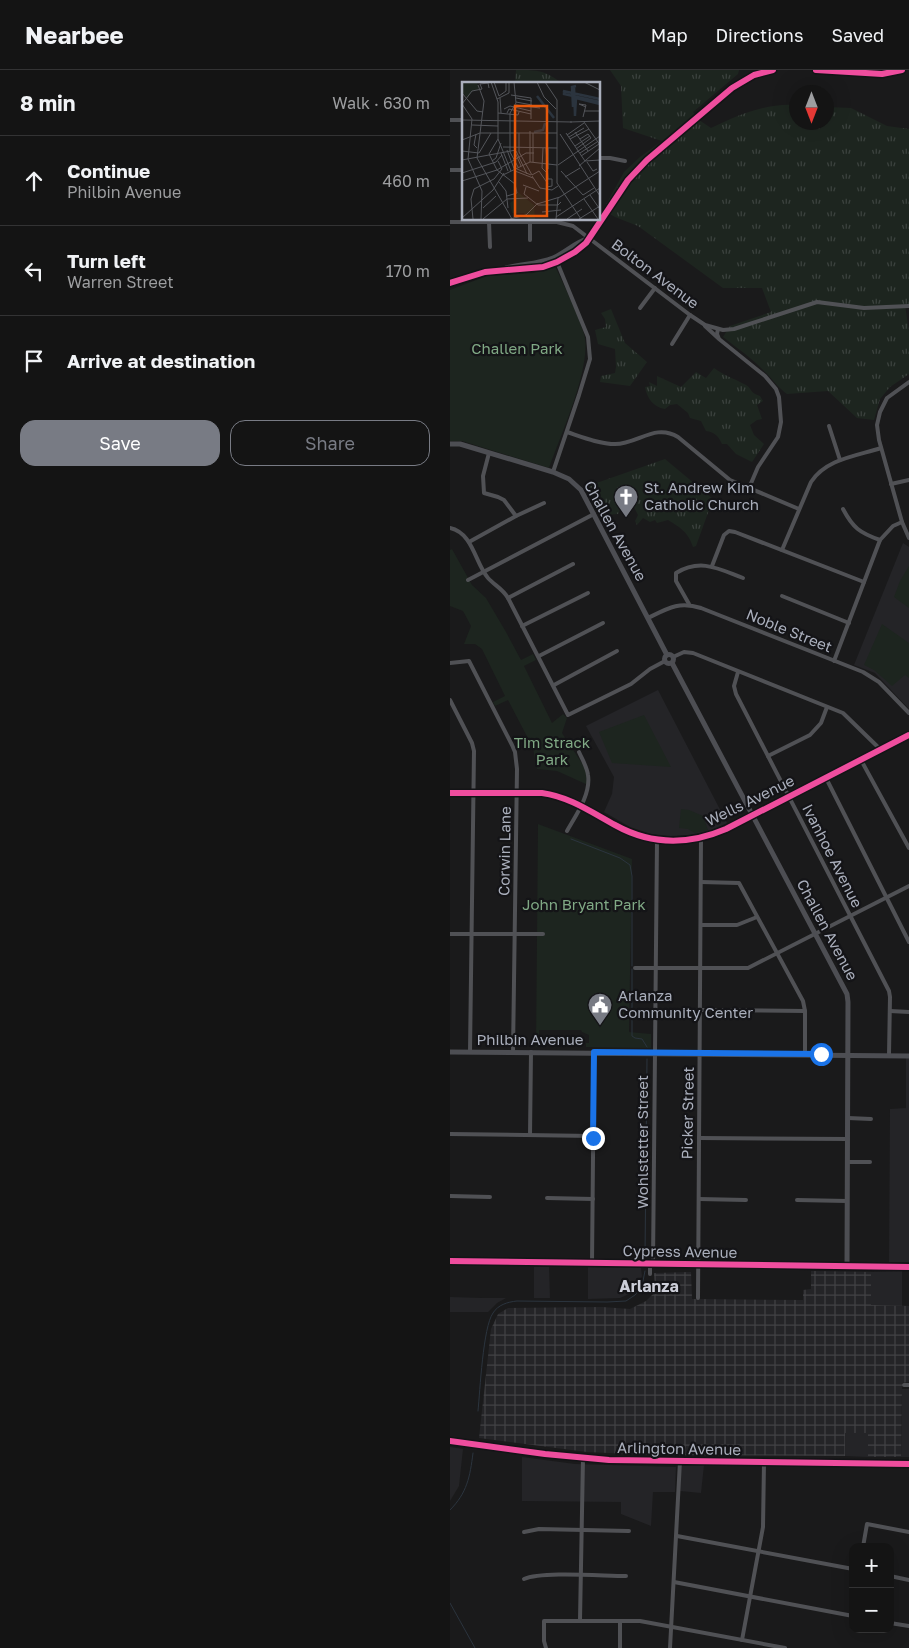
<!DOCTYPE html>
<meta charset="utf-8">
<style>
body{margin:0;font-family:"Golos Text",sans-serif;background:#212122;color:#f1f3f6}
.controls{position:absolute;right:15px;bottom:15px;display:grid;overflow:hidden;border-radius:10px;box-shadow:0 5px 20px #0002}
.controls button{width:45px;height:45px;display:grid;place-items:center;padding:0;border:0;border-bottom:1px solid #333334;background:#141414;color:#f1f3f6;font:25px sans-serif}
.compass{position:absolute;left:339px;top:15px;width:45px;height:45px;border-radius:50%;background:#141414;box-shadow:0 5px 20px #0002;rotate:180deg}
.stop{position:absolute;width:15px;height:15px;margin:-11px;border:4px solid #1a73e8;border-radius:50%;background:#fff}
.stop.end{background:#1a73e8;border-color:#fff;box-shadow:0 1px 5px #0008}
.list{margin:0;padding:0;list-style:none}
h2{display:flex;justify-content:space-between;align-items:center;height:65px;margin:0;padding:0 20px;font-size:21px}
h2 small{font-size:16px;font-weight:400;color:#9d9ea0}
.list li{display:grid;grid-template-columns:32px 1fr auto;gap:15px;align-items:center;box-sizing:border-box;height:90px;padding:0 20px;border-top:1px solid #333334}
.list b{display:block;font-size:19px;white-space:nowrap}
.list p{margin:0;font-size:16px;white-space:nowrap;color:#9d9ea0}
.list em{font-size:16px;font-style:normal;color:#9d9ea0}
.actions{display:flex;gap:10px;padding:15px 20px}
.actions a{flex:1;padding:11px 0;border:1px solid #787b84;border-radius:15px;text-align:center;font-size:18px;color:#787b84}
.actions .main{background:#787b84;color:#fff}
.icon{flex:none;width:28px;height:28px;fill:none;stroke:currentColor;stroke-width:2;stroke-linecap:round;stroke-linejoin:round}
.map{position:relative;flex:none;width:459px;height:1578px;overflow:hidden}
header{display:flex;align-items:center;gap:30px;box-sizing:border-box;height:70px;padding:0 25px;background:#141414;border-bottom:1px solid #333334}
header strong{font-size:24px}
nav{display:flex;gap:28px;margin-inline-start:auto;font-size:18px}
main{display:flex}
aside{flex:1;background:#141414}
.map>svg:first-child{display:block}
</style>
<header>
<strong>Nearbee</strong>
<nav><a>Map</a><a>Directions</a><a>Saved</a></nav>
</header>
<main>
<aside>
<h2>8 min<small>Walk · 630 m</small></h2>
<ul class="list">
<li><svg class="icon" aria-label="ahead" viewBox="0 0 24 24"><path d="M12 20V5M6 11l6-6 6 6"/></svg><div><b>Continue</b><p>Philbin Avenue</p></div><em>460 m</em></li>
<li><svg class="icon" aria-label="left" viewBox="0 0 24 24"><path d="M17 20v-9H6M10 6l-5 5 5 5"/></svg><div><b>Turn left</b><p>Warren Street</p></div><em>170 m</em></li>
<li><svg class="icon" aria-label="arrive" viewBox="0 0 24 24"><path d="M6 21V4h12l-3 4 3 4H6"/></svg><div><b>Arrive at destination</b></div></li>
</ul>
<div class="actions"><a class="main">Save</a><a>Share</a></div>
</aside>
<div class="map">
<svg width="459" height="1578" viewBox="0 0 459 1578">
<defs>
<pattern id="industrial-grid" width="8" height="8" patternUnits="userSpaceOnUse" patternTransform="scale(1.25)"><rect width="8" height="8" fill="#242427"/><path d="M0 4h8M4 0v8" fill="none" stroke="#414144"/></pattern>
<pattern id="grass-tufts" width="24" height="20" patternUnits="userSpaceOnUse" patternTransform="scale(1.25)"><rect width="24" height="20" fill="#1d251f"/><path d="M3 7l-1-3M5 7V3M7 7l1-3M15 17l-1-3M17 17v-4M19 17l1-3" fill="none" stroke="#3b423e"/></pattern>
</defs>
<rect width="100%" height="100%" fill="#1a1a1b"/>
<!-- built -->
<g fill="#242427">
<polygon points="453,473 459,477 459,639 425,603 404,595"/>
<polygon points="208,620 277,753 261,761 243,765 221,766 201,764 180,757 154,742 162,724 164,707 136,656"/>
<polygon points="456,988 459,988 459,1192 439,1192 440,1039 456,1038"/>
<polygon points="84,1197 99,1197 100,1228 84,1228"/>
<polygon points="138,1197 191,1198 192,1206 187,1217 179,1224 170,1228 138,1229"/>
<polygon points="452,1201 452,1236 421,1235 421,1202"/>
<polygon points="0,1227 32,1228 56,1228 47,1233 38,1242 0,1242"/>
<polygon points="452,1319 459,1319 459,1387 451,1387"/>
<polygon points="395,1363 419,1363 418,1387 395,1386"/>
<polygon points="0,1377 13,1379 9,1416 0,1431"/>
<polygon points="72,1387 125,1394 226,1397 225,1422 203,1422 201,1456 171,1444 171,1432 72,1431"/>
<polygon points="254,1395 251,1423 230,1421 231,1396"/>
</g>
<!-- industrial -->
<polygon fill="url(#industrial-grid)" points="361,1201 421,1202 421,1235 459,1236 459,1312 452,1313 451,1387 418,1387 418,1363 395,1363 395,1386 203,1385 137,1382 29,1368 41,1259 48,1244 58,1238 152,1237 180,1239 196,1231 205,1222 204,1203 241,1202 242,1229 353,1230 353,1220 361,1219"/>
<!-- grass -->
<g fill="url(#grass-tufts)">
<path d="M66 0C89 0 94 0 113 14H65Z"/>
<path d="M160 0H289L288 4 243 42 249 50 261 58C288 45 316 33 346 35L347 52H377V37L401 38 437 56 459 59V234L455 235 459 262V304L440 317 430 329 424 350 407 348 378 321 337 324C328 318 322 308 314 301 302 288 287 278 273 267L280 256 321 242 312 218H273L188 156 165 147 153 140 174 102 190 87 212 71 173 58 171 16Z"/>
<polygon points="161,239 175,273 197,292 180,316 150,312 151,306 165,303 166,297 165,279 148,274 145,260 156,257 155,249 151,243"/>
<path d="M264 298C275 306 283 308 294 314 303 318 298 322 310 326L313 331 307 335 312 349 307 350 300 355 304 365 314 374 302 392 286 384 277 374H272C269 367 265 362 256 361L251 351 240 348 238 343 227 334 220 335 215 339C203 337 197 328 195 317L200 316 199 312 207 316V306L231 317 246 302 256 308Z"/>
<path d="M215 389 263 429 246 476 243 477C238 462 231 458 218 450L207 453 205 450 200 452 193 448 187 455 185 451 188 445 183 435 178 432 172 436 168 444 155 445 138 416Z"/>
</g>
<!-- park -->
<g fill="#1d251f">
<path d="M105 196C115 218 127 241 134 264 143 294 110 367 99 398L12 371H0V220L37 206 83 203Z"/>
<polygon points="2,479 22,515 36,528 56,562 71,590 83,584 86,590 74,596 102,653 113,644 117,648 112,663 135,698 138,715 107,701 87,699 83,678 58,630 45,636 43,632 55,626 32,579 25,574 14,574 21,556 13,541 0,536 0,480"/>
<polygon points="459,496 459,538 444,527 450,511"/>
<polygon points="432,554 459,573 459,608 455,605 442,616 424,600 414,595"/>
<polygon points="194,645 221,697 162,693 149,662"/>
<polygon points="231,739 239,740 253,746 258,760 245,763 238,759 229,758"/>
<polygon points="88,754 182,789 179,962 201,964 201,978 136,977 136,973 139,973 139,965 132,962 131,960 89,960 89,972 91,974 91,977 86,977"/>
</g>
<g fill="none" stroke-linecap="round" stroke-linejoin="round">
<!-- stream -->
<g stroke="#2b343e" stroke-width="1">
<polyline points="121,769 170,788 180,795 182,806 182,896"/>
<polyline points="182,899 182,966 185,968 192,969 197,977"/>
<polyline points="195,1186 197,989"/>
<path d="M28 1341C30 1321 33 1257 43 1243 48 1235 57 1232 67 1231L157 1232 176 1231 185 1225 192 1216 195 1201"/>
<path d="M0 1440C17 1423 20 1407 23 1383"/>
<polyline points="0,1533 25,1578"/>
</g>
<!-- street -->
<g stroke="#505155" stroke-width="4">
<polyline points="0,50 14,50"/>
<polyline points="149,88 160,88 175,91"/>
<polyline points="0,100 14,100"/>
<polyline points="0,152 107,152 123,156 240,245 255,255 273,260 284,259 367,232 414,238 459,236"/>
<polyline points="39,152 40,177"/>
<polyline points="80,152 80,170"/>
<polyline points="190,238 205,218"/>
<polyline points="255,256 268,268"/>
<polyline points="268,259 267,264 269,269 315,306 326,319 329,327 331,352 328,367 308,397 299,418"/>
<polyline points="222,274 240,245"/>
<polyline points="459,312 437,328 430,342 427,355 429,370 452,452 459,468"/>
<polyline points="379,356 390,390"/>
<path d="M117 362C132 367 149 374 165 374 188 374 205 353 228 367L280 410 349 439"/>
<polyline points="39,383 33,406 34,423 48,427 54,430 66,446"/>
<polyline points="103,402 129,325 140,289 138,267 107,192"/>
<polyline points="441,414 459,410"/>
<path d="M393 439C403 458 410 463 430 470"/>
<path d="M0 458C23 463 25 493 38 508 44 515 53 519 58 528L118 645 181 614 200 599 215 591"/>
<polyline points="19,472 66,446 94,433"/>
<path d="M332 480 361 412C376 389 406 386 431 378"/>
<polyline points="262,496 274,465 279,461 285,462 414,512"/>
<polyline points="18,510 144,444"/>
<polyline points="332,526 399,553"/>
<polyline points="58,528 123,494"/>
<path d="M239 534 226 511V503C251 488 269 499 293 508"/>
<path d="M198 548C218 538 229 531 251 538L413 602 429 612 459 643"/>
<polyline points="72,556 138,523"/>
<polyline points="89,586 153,553"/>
<polyline points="223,587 234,582 243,583 393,643 430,679"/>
<polyline points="384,591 430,470 443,456 452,452"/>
<polyline points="0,593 19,591 62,675 65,682 67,699 63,982"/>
<polyline points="288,602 284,616 286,624 439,921 440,927 439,985"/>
<polyline points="104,615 167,581"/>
<polyline points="0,630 22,673 24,681 20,982"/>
<polyline points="318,686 360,665 371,653 377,637"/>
<polyline points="411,690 459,778"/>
<polyline points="376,708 459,872"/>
<path d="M117 761C126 745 141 724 138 705 137 697 132 689 129 682"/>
<polyline points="251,812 289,813 353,931 355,941 355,984"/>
<polyline points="251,855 287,855 307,847"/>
<polyline points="0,864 93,864"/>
<polyline points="185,898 298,898 459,816"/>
<polyline points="250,940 355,941"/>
<polyline points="440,941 459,942"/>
<polyline points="398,1048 421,1049"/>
<polyline points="0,1064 143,1066"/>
<polyline points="80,1065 81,982"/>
<polyline points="249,1068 398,1069"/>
<polyline points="397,1092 420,1092"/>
<polyline points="0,1126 40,1127"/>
<polyline points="97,1128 143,1129"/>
<polyline points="249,1129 296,1130"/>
<polyline points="347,1130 397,1131"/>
<polyline points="142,1193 144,982"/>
<polyline points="203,1194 207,770"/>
<polyline points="200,1204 200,1194"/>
<polyline points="248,1228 251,768"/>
<polyline points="454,1315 459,1315"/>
<polyline points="74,1462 89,1459 179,1461"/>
<polyline points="227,1466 403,1499"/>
<polyline points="413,1477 417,1454 459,1462"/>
<polyline points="440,1506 459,1510"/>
<path d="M74 1509C92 1501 153 1506 176 1506"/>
<polyline points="224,1512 403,1546"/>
<polyline points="130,1550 133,1388"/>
<polyline points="440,1553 459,1556"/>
<polyline points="292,1570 313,1457 314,1392"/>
<polyline points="96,1578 94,1571 94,1551 190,1551 335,1578"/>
<polyline points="170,1578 170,1552"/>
<polyline points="220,1578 230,1391"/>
</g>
<!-- secondary -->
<g stroke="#4d4e53" stroke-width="5">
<polyline points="366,0 432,4 452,0"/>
<path d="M56 198C72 194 88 194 103 188 115 183 127 171 138 169"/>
<polyline points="0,213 35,202 93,197 107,192 125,182 136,173 178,110 197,90 282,18 304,5 323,0"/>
<polyline points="0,374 10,374 103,402 119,409 131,420 217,585"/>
<circle cx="219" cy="589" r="4.5"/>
<polyline points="222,593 397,924 398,932 397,1196"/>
<path d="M0 723H92C120 727 141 742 165 755 201 775 239 775 276 759L459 665"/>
<polyline points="0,982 459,986"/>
<polyline points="0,1191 459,1197"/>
</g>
<!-- primary -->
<polyline stroke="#4c4d51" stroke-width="5.5" points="0,1371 95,1384 159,1390 459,1394"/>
<defs>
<g id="cycleway">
<polyline points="366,0 432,4 452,0"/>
<polyline points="0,213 35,202 93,197 107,192 125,182 136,173 178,110 197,90 282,18 304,5 323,0"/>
<path d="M0 723H92C120 727 141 742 165 755 201 775 239 775 276 759L459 665"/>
<polyline points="0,1191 459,1197"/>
<polyline points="0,1371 95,1384 159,1390 459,1394"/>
</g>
</defs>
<!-- cycleway casing -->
<use href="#cycleway" stroke="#141417" stroke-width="9"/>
<!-- cycleway -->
<use href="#cycleway" stroke="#ef4d9e" stroke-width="6"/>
</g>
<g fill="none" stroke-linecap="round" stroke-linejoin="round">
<!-- route -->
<polyline stroke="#1a73e8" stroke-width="6" points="143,1068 144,982 371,984"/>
</g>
<!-- icons -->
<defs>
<symbol id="church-pin" viewBox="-11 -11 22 30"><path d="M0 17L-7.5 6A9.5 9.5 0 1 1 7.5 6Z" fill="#787b84" stroke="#141417"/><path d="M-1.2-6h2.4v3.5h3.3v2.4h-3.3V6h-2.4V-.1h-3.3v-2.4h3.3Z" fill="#fff"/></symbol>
<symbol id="civic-pin" viewBox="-11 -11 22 30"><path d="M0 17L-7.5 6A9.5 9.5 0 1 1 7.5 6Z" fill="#787b84" stroke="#141417"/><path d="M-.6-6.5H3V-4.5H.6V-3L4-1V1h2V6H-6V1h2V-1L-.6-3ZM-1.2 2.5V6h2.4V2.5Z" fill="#fff"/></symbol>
</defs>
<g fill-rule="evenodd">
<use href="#church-pin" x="162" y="413" width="28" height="38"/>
<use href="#civic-pin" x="136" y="921" width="28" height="38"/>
</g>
<g text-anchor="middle" stroke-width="4.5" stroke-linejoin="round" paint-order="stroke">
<!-- street labels -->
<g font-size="15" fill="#aaafbc" stroke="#141417">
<text transform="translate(205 204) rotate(37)" y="5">Bolton Avenue</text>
<text transform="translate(165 461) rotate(61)" y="5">Challen Avenue</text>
<text transform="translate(339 561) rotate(22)" y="5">Noble Street</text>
<text transform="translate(300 731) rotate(-26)" y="5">Wells Avenue</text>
<text transform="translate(55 781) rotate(-89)" y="5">Corwin Lane</text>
<text transform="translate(382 786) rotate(63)" y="5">Ivanhoe Avenue</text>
<text transform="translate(377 860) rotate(62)" y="5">Challen Avenue</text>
<text x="80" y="975">Philbin Avenue</text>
<text transform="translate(238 1043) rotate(-89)" y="5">Picker Street</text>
<text transform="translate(193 1072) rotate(-90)" y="5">Wohlstetter Street</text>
<text transform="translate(230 1182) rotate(1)" y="5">Cypress Avenue</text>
<text transform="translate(229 1379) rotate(1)" y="5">Arlington Avenue</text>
</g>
<!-- park labels -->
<g font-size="15" fill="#80a985" stroke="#141417">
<text x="67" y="284">Challen Park</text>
<text x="102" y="678">Tim Strack<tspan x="102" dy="17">Park</tspan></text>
<text x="134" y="840">John Bryant Park</text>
</g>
<!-- poi labels -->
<g font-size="15" fill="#aaafbc" stroke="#141417" text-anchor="start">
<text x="194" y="423">St. Andrew Kim<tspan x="194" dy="17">Catholic Church</tspan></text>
<text x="168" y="931">Arlanza<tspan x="168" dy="17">Community Center</tspan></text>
</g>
<!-- neighbourhood labels -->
<g font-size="16" font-weight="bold" fill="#ccced8" stroke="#141417">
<text x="199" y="1222">Arlanza</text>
</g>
</g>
<!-- overview -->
<g transform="translate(12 12)">
<rect width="138" height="138" fill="#1a1a1b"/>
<path d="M0 0H15L17 7 10 9 6 16 0 10ZM56 110 72 123 73 137H65L62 131H50L48 121 53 117Z" fill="#1d251f"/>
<path fill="none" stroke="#2b343e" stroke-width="2.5" d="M112 4 113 34M101 9 138 17M102 9V12L138 20M75 14 92 36M114 16 138 22M111 25 110 5 114 4M113 33 114 16M72 50 81 48 83 41"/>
<path fill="none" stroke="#54565b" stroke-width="1" d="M29 0 36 20V57L27 72 35 88 53 102 55 111 45 114M32 0 37 14 44 9V0M52 0 54 21 48 31V70L56 85M75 0 82 15 94 27M83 0 95 18V101L119 137M122 0 138 8M16 3 22 19 15 76 50 137M0 11 15 29 21 30M49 13 69 16V37M38 16 39 31M54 16 70 19M35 17 47 11V0M54 20 70 23M54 23 78 26M42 27 48 24 69 29M122 29H138M36 31 56 33 57 30M45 31 47 27 69 32M121 35 124 23 117 22 124 25M0 38 110 40M108 40 138 39M122 40 138 63M10 43 36 44M0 50V67M113 50 126 69M57 51V70L70 93M104 51 123 79 138 78M14 52 12 63 15 66M98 52 138 114M105 53 122 41M107 55 122 46M36 57 49 89M108 57 127 47M0 58 18 51H95M113 64 128 54M41 65 95 66M81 66 80 86 86 92M84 66 86 97M85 66V48M114 67 129 56 126 52 118 57M45 68 53 89 71 96M52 68 59 84M0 69 17 71 29 51M54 69 65 92M39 71 46 89M118 71 135 60M119 74 137 62M0 78 54 68M30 79 34 76 39 61M68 80V49M71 80V51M125 80 131 89 135 87M96 83 138 54M117 84 138 66M55 87 69 93M86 87V66M99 89 121 113 132 106M0 91 34 80 40 73M41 93 68 80 95 83M70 93 77 89 86 102M70 94 78 106 90 108 96 104M103 95 118 86M37 100 44 109 46 126M61 103 77 109M64 105 62 112 76 123H96L99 120M85 105 90 104V97H86M31 108 42 91M0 113V99L35 88 64 71H72M128 113 137 126M122 117 136 137M75 122 98 115 138 89M21 126 34 114M80 130 99 128M94 135 138 106M0 136 31 108M11 137 9 117 12 107 32 97 40 87 36 79M19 137 20 109 6 77 10 37 0 22 10 9 20 7 18 2 26 1 27 6M21 137 45 117 66 116M48 137 64 133 76 121M94 137 96 116M105 137 120 127M117 137 138 124"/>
<path fill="#e8590c" fill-opacity="0.15" stroke="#e8590c" stroke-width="2.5" d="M53 24H85V134H53Z"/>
<rect width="138" height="138" fill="none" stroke="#aaafbc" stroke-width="2.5"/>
</g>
</svg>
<div class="controls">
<button>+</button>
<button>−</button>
</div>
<svg class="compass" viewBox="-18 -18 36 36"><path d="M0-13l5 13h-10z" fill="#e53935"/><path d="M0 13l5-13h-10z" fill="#9d9ea0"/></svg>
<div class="stop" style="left:371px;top:984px"></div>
<div class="stop end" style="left:143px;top:1068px"></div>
</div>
</main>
